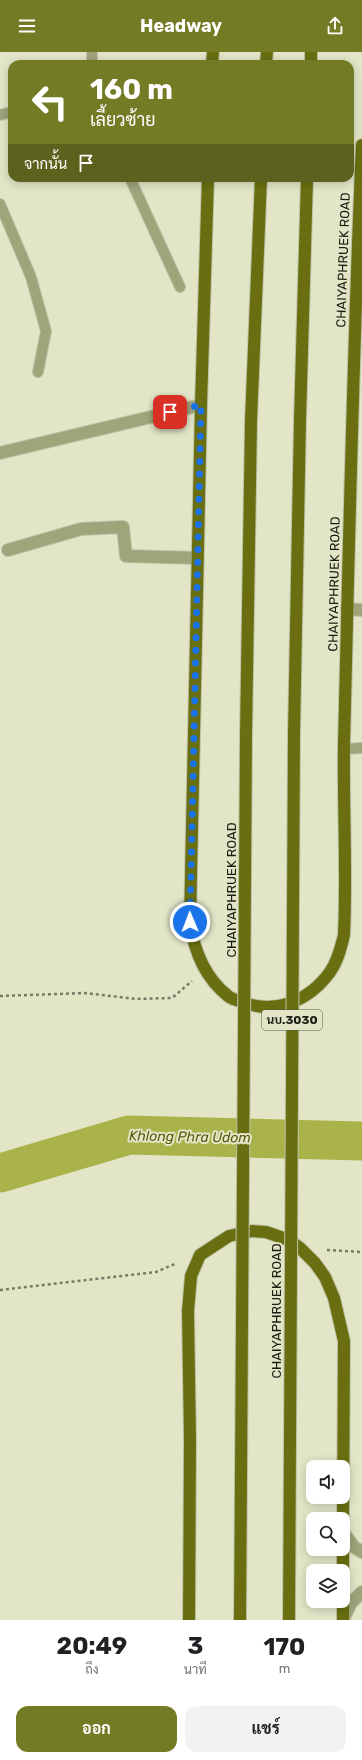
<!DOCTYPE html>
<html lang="th">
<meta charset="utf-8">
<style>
:root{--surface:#fff;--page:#f2f2f2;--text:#202124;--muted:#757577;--accent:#747b25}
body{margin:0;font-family:Rubik,Sarabun,sans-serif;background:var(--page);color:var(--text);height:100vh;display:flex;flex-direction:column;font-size:15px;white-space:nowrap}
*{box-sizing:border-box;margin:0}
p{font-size:13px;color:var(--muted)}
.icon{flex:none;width:22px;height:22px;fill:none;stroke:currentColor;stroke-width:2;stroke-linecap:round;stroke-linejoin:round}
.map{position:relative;height:1568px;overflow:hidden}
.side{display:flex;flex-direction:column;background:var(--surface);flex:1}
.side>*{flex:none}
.top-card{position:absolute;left:8px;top:8px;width:346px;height:122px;border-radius:12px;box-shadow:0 2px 10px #0003;background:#747b25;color:#fff;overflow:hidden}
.fabs{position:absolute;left:306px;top:1408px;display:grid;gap:8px}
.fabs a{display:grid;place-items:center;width:44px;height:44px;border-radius:8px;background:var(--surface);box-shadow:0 2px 10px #0003;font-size:20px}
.pin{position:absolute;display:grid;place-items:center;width:34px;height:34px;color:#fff;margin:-17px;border-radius:8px;box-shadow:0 2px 6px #0006}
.me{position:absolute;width:44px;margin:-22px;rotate:359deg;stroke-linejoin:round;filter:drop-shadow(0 0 3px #0008)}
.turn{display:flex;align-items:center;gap:14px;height:84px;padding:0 16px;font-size:18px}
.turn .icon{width:52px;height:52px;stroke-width:2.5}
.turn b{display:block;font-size:28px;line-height:34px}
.then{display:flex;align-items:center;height:38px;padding:0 16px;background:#0003;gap:8px;font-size:15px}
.eta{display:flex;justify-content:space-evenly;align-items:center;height:68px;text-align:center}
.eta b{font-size:24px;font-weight:700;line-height:28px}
.cta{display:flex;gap:8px;margin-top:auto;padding:8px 16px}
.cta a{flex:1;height:46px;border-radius:12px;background:var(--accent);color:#fff;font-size:16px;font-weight:700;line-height:46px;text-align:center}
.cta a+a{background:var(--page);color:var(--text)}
header{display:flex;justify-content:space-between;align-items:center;height:52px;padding:0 16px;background:var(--accent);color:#fff;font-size:18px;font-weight:700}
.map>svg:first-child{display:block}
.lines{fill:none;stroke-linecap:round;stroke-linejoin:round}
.river{stroke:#aab34a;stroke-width:39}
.lane-casing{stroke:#bec2a6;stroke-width:12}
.street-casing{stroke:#bec2a6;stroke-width:14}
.primary-casing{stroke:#bec2a6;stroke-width:14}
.path{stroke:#787b67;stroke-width:2.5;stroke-dasharray:3 3;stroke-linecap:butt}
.lane{stroke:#9fa47b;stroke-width:10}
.street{stroke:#9fa47b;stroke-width:12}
.primary{stroke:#696f11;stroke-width:12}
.primary-bridge-casing{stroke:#bec2a6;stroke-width:14;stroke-linecap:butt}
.primary-bridge{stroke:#696f11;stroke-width:12}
.route{stroke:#1a73e8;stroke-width:7;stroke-dasharray:0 12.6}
.labels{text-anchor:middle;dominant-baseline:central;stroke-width:4;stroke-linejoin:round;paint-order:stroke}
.shield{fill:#e2e6c7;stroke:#575948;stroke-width:1}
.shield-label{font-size:12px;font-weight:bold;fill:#1b1d12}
.street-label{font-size:13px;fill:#1b1d12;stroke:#e2e6c7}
.water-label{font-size:14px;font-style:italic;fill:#575c0e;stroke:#e2e6c7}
</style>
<header><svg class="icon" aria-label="menu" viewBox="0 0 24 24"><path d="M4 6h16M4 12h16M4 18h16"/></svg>Headway<svg class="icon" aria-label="share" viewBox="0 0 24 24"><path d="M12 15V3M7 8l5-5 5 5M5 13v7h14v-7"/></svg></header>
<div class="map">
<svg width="362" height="1568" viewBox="0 0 362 1568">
<rect width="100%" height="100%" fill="#e2e6c7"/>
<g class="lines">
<path class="river" d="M 0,1121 L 129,1083 L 362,1089"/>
<g class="lane-casing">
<path id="lane" d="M 92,12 L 92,0
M 0,63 L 12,60
M 130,126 L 180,235
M 0,152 L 31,225 L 46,279 L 38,320
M 344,697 L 362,696"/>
</g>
<g class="street-casing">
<path id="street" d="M 0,401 L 201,353
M 8,498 L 81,477 L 123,475 L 126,504 L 197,506
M 347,557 L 362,558
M 343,1480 L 354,1495 L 362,1500
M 343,1568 L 351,1551 L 362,1540"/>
</g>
<g class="primary-casing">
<path id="primary" d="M 212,12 L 213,0
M 266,12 L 267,0
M 311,12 L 311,0
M 208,126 L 201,353 L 190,870 C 194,899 204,925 228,944 C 231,947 237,948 242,950 C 275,963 309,949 330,920 C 338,909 341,895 344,883 C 347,819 343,756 344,692 C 349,493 353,293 362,93
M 300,368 L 307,126
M 251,369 L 261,126
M 343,1519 L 343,1497
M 189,1568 L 190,1388 L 188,1259 L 191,1224 L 200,1203 L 229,1184 L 252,1179 L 266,1180 L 289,1188 L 300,1196 L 315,1211 L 325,1225 L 334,1246 L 344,1289 L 343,1476
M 343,1568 L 343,1549"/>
</g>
<path class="path" d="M 0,944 L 85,941 L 136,947 L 172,946 L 192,929
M 327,1198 L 362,1200
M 0,1238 L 156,1220 L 177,1211"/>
<use href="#lane" class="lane"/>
<use href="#street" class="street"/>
<use href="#primary" class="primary"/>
<g class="primary-bridge-casing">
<path id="primary-bridge" d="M 240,1568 L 246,683 L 251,369
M 289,1568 L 294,681 L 300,368"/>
</g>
<use href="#primary-bridge" class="primary-bridge"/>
</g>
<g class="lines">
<path class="route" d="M 170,360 L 201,353 L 190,870"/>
</g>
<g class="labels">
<rect class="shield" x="262" y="958" width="60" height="20" rx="3"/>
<g class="shield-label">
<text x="292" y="968">นบ.3030</text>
</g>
<g class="street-label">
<text transform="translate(343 208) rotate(-88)">CHAIYAPHRUEK ROAD</text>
<text transform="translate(334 532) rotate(-89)">CHAIYAPHRUEK ROAD</text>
<text transform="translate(231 838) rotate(-90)">CHAIYAPHRUEK ROAD</text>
<text transform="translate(276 1259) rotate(-90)">CHAIYAPHRUEK ROAD</text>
</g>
<g class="water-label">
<text transform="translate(190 1085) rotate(1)">Khlong Phra Udom</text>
</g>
</g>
</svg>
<div class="fabs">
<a><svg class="icon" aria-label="sound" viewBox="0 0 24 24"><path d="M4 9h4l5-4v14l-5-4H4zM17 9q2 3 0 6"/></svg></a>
<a><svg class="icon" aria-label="search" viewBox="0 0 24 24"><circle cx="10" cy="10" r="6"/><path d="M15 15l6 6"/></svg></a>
<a><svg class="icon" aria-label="layers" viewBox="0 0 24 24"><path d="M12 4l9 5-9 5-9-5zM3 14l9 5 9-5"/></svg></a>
</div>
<div class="pin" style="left:170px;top:360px;background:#d93025"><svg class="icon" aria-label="arrive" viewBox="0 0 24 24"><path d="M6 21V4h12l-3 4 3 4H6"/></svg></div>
<svg class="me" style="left:190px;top:870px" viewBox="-20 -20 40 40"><circle r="17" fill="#1a73e8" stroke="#fff" stroke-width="3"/><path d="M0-11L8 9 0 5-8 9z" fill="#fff"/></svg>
<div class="top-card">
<div class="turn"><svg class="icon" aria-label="left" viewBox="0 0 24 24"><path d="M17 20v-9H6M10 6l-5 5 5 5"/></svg><div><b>160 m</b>เลี้ยวซ้าย</div></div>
<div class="then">จากนั้น<svg class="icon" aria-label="arrive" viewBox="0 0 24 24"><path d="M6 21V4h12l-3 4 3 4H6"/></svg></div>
</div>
</div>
<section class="side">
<div class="eta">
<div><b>20:49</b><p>ถึง</p></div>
<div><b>3</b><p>นาที</p></div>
<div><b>170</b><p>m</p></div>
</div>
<div class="cta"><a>ออก</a><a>แชร์</a></div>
</section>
